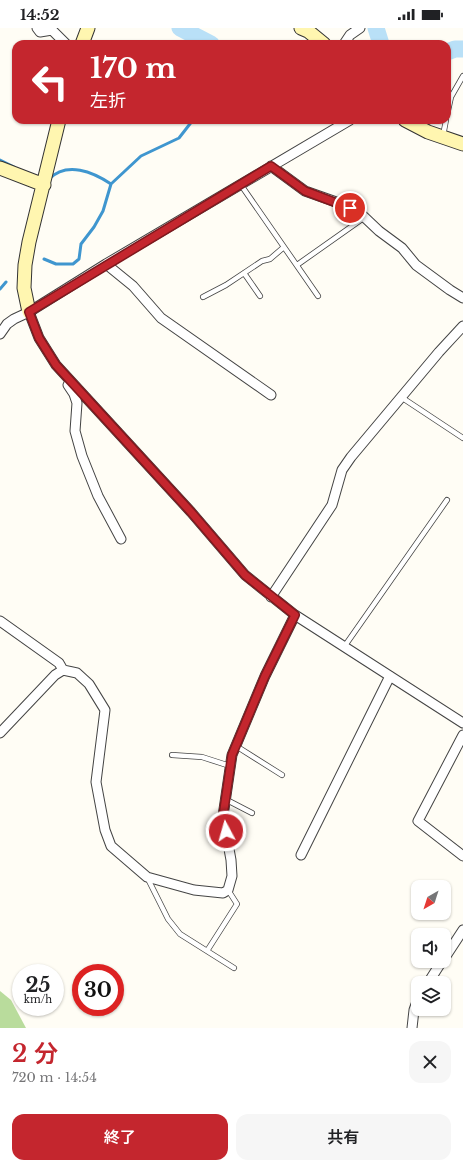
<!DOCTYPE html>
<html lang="ja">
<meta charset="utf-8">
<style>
:root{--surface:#fff;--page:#f6f6f6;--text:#202124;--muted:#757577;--accent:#c4262e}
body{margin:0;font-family:"Libre Baskerville","Noto Sans JP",serif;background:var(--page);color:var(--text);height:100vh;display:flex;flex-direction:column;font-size:15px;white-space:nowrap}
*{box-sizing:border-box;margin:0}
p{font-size:13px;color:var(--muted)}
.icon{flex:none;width:22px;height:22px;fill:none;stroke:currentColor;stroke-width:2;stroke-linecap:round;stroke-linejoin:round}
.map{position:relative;height:1000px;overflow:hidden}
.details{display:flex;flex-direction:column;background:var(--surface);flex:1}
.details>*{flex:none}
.guide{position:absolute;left:12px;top:12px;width:439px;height:84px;border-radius:12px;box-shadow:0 1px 3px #0004;background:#c4262e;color:#fff;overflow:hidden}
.needle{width:26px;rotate:219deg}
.fabs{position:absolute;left:411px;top:852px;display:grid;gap:8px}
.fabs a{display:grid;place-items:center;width:40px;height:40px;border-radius:8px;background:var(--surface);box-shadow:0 1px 3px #0004;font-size:20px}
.speed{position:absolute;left:12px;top:936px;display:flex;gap:8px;font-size:20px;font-weight:700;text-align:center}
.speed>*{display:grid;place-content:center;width:52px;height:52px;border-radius:50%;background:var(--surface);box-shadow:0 1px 3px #0004;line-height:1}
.speed small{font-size:10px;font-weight:400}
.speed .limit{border:6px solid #d22;background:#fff;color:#111}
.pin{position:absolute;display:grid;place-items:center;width:34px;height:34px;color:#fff;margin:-17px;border:2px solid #fff;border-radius:50%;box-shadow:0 1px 4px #0007}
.me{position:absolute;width:44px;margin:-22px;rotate:354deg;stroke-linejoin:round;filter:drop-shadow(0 0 3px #0008)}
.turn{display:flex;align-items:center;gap:14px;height:84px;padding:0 12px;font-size:18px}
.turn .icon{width:52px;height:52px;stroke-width:2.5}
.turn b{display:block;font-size:28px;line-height:34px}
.round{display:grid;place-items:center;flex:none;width:42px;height:42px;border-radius:12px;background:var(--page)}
.headline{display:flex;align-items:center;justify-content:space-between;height:68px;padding:0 12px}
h1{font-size:24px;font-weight:600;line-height:30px;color:var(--accent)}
.action{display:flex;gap:8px;margin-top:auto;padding:8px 12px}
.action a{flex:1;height:46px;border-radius:12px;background:var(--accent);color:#fff;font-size:16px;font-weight:600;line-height:46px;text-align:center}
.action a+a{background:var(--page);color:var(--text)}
.status{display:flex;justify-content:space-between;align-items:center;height:28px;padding:0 20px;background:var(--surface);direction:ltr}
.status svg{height:11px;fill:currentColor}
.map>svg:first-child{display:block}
.forest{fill:#b9dc9c}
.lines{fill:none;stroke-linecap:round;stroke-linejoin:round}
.stream{stroke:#3f96cf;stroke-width:3}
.river{stroke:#b9e0f7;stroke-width:17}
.lane-casing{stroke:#444;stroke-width:6}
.street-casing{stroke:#444;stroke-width:11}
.secondary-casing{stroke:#333;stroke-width:15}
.lane{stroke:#fff;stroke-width:4.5}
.street{stroke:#fff;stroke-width:9}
.secondary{stroke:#fff6b0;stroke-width:13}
.route-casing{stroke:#7f191e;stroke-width:10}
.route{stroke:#c4262e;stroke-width:7}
</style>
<div class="status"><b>14:52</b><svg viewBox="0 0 49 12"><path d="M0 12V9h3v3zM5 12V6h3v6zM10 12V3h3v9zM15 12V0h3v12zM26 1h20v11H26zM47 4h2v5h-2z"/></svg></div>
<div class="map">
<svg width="463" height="1000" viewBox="0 0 463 1000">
<rect width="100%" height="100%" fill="#fffdf5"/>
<path class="forest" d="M 0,963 L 11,972 L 26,1000 L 0,1000 Z"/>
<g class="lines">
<path class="stream" d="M 0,132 L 14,139
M 49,151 C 67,133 93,144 111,156
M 44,231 L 56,236 L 73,236 L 79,231 L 81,216 L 94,199 L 103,183 L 111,156 L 141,128 L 179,110 L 193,92
M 0,261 L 6,254"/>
<path class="river" d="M 180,0 L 211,16
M 376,0 L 381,16
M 447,24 L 455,21 L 463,21"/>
<g class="lane-casing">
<path id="lane" d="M 447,87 L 451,69 L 463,48
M 443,108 L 446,92
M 241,157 L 318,268
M 297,237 L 365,189
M 244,245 L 260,268
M 203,269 L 226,257 L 262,233 L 270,231 L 284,219
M 401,369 L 463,410
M 344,619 L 447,472
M 236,718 L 282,747
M 172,727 L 202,729 L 230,738
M 225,771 L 252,785
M 147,849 L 168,891 L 180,906 L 234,940
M 207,923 L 237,876 L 228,862"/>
</g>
<g class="street-casing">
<path id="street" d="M 37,0 L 40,4 L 52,2 L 66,16
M 344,16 L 350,7 L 360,0
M 271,138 L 305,163 L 339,175 L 360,185 L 379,203 L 402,220 L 416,237 L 450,262 L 463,270
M 106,236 L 133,258 L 161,290 L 271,367
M 29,284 L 39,310 L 56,337 L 191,484 L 245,547 L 295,587 L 463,695
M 0,306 L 7,296 L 14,291 L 29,284 L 106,236 L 350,92
M 68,357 L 74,366 L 77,375 L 75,403 L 82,428 L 98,468 L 121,511
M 271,569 L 332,477 L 342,442 L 351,429 L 439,324 L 463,298
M 0,593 L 59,635 L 63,642
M 0,705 L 55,647 L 63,642 L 77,645 L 89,656 L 105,682 L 96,754 L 105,802 L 111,818 L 147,849 L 194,862 L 223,865 L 228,862 L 232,848 L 231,832 L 223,788 L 232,727 L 265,648 L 295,587
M 463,707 L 418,793 L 463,828
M 301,827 L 390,648
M 444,931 L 463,902
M 428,955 L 442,933
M 412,1000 L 414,982 L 418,971"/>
</g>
<g class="secondary-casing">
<path id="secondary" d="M 301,0 L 308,3 L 324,16
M 82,16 L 88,0
M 405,92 L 428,104 L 463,116
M 0,140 L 44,157
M 29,284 L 24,260 L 25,237 L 29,214 L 59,92"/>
</g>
<use href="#lane" class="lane"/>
<use href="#street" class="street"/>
<use href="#secondary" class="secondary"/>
</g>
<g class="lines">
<g class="route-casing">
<path id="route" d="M 226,803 L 223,788 L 232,727 L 265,648 L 295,587 L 245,547 L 191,484 L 56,337 L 39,310 L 29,284 L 271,138 L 305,163 L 350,180"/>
</g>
<use href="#route" class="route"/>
</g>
</svg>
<div class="fabs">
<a><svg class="needle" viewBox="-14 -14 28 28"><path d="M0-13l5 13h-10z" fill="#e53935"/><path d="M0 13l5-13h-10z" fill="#757577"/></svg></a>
<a><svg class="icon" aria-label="sound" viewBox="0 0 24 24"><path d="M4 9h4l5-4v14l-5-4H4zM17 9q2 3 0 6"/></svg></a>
<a><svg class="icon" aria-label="layers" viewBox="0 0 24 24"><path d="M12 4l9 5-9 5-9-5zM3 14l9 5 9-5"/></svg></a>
</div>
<div class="speed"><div>25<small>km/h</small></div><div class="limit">30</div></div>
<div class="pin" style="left:350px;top:180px;background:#d93025"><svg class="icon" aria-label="arrive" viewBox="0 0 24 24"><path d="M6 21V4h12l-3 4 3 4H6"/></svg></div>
<svg class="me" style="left:226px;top:803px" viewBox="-20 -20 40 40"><circle r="17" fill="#c4262e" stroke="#fff" stroke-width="3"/><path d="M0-11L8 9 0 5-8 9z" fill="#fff"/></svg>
<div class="guide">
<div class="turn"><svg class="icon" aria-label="left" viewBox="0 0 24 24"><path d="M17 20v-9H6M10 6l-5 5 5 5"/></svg><div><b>170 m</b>左折</div></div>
</div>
</div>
<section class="details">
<div class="headline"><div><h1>2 分</h1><p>720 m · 14:54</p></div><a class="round"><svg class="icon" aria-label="close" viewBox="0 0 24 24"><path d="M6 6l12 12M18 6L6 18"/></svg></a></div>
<div class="action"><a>終了</a><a>共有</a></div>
</section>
